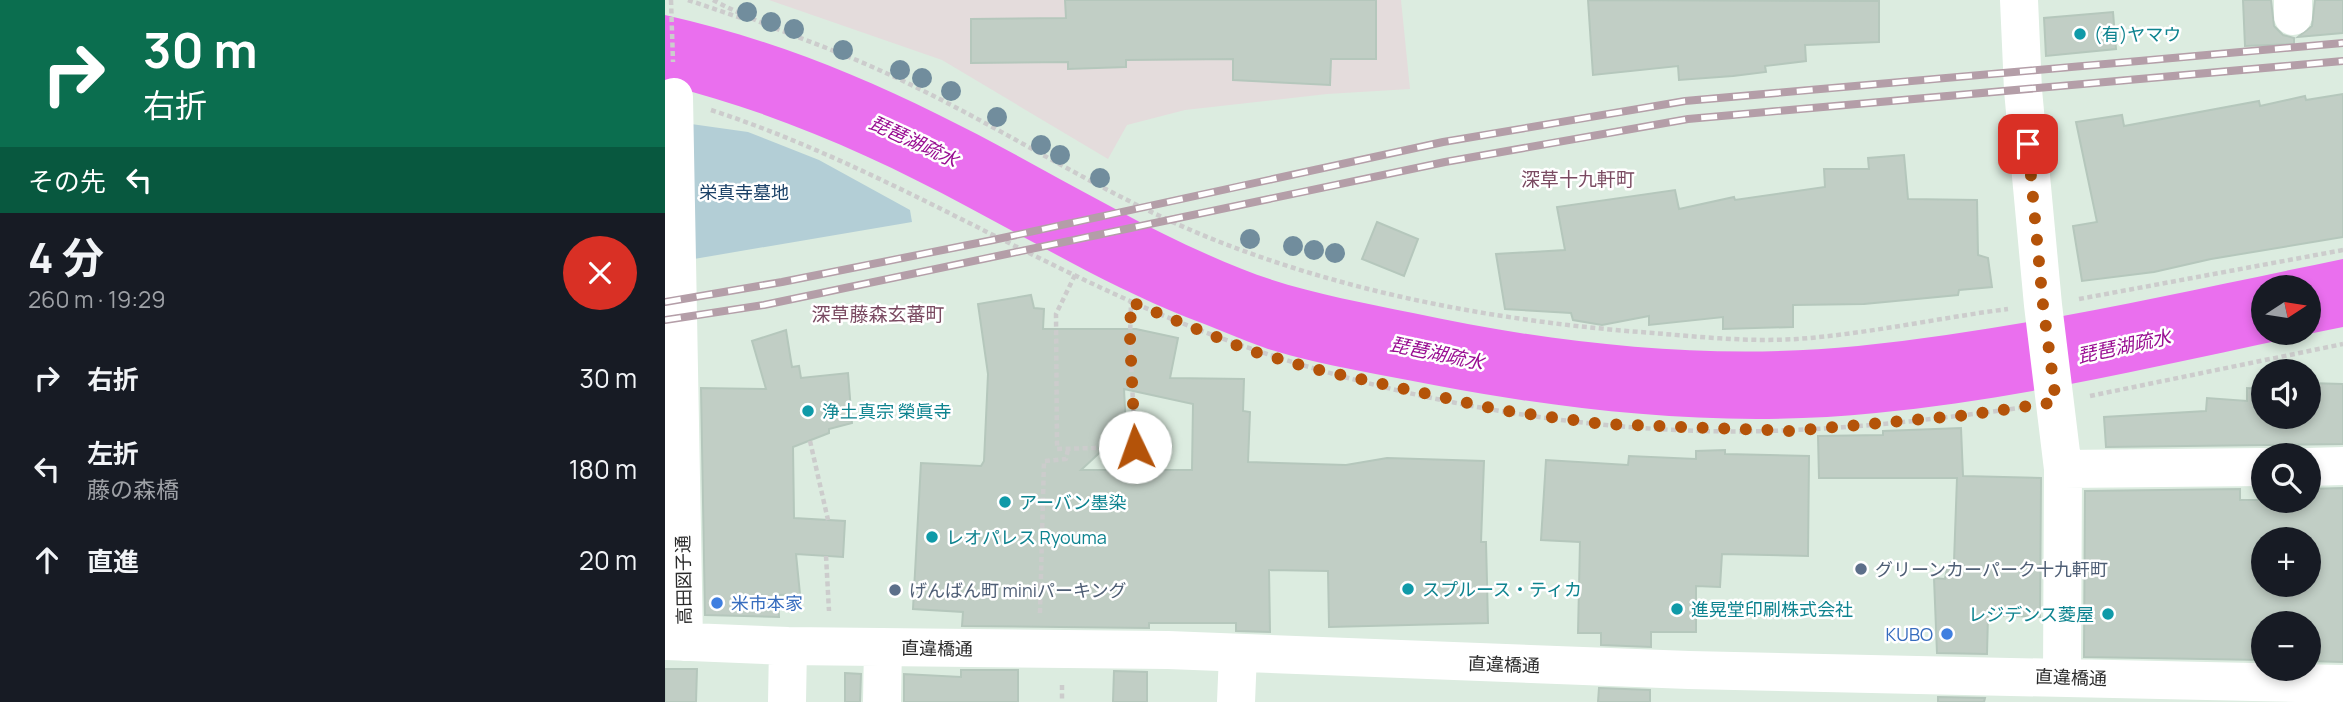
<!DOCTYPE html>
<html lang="ja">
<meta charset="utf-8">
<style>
:root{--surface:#171b24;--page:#20242c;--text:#f1f3f6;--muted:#9ea1a6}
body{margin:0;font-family:Manrope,"Noto Sans JP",sans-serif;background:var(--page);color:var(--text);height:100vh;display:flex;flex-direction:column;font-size:26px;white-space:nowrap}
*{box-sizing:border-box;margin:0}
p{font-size:23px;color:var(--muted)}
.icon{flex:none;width:38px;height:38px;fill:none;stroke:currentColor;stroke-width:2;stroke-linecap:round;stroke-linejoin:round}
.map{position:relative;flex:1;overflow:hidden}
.details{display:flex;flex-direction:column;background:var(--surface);width:665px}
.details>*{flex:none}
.guide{background:#0b6e4f;color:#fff;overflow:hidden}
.needle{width:46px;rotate:78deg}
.buttons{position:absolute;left:1586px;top:275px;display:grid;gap:14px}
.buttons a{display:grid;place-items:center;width:70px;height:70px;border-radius:50%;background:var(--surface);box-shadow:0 4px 10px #0003;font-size:35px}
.pin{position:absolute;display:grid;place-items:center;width:60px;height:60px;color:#fff;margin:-30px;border-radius:14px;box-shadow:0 4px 10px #0006}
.me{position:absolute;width:77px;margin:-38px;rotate:357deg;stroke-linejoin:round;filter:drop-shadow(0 0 5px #0008)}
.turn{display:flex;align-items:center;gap:24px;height:147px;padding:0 28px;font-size:32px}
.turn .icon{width:91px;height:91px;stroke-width:2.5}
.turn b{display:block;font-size:49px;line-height:60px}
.then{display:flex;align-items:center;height:66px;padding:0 28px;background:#0003;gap:14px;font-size:26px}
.round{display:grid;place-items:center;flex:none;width:74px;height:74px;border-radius:37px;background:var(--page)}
.summary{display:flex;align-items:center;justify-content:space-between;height:119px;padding:0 28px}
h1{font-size:42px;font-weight:700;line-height:52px}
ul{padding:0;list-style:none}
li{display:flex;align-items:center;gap:21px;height:91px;padding:0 28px}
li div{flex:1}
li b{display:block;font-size:26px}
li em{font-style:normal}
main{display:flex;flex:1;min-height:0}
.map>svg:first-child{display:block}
.industrial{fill:#e4dcdc}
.cemetery{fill:#b3ced6}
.water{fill:#ea6fee;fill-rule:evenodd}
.building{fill:#c1cec5;stroke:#b5c7bc;stroke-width:2;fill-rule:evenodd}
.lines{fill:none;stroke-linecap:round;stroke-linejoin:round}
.path{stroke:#ccc;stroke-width:4.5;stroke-dasharray:5 3.5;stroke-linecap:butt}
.minor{stroke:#fff;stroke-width:38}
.rail-casing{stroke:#b49ea8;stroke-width:8}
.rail{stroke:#fff;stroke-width:5;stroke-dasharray:16;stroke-linecap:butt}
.tree{fill:#718d9d}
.route{stroke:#b45309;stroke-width:12;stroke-dasharray:0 21.6}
.culture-dot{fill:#0f9aa8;stroke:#fff;stroke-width:2.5}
.service-dot{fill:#5c6f8a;stroke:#fff;stroke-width:2.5}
.shop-dot{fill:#3f7fe0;stroke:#fff;stroke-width:2.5}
.labels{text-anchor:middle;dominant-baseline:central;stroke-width:5;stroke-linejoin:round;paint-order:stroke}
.culture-label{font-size:18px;fill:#0d838f;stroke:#fff;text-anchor:start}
.park-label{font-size:18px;fill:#1a4066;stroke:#fff}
.service-label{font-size:18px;fill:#4e5e75;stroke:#fff;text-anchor:start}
.street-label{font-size:18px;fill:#2a2a2a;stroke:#fff}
.shop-label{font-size:18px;fill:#366cbe;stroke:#fff;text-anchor:start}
.water-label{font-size:19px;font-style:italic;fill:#990e92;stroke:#fff}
.neighbourhood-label{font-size:19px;fill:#7a4a61;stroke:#fff}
</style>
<main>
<section class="details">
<div class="guide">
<div class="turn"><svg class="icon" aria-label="right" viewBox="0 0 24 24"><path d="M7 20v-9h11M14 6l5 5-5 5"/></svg><div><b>30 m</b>右折</div></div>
<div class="then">その先<svg class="icon" aria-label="left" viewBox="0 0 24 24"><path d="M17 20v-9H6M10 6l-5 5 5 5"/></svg></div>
</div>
<div class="summary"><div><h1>4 分</h1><p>260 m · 19:29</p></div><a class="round" style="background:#d93025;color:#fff"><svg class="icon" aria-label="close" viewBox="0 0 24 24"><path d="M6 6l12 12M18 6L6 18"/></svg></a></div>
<ul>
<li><svg class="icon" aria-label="right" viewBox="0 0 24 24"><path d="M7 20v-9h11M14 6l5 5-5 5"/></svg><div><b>右折</b></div><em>30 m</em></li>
<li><svg class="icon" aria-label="left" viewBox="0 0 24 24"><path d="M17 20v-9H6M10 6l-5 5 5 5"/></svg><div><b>左折</b><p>藤の森橋</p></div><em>180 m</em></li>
<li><svg class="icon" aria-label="ahead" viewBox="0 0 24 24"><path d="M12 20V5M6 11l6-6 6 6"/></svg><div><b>直進</b></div><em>20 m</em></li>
</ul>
</section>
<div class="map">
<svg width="1678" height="702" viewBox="0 0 1678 702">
<rect width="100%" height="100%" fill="#dcece0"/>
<path class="industrial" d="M 104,0 L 736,0 L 745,89 L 662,94 L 520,110 L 462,125 L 443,159 L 277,60 Z"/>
<path class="cemetery" d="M 19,123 L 83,132 L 154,160 L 245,210 L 247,222 L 23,260 Z"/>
<path class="water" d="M 0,15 C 95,36 185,71 272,114 C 375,164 471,227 577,269 C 632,291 691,301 748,313 C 892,344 1045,361 1193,346 C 1357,329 1517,292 1678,259 L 1678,327 C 1524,358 1368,398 1211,413 C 1065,428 918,413 774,386 C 718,375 658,366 603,349 C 575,339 548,327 521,317 C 444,286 373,244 301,206 C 207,155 104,110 0,85 ZM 1598,287 L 1643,287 L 1643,332 L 1598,332 Z"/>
<path class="building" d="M 400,0 L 711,0 L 711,59 L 666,59 L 665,85 L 568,80 L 568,59 L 461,60 L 461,67 L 403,69 L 403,62 L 306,63 L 306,19 L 401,18 Z
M 923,0 L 1214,1 L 1214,42 L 1140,45 L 1141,61 L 1100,66 L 1101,72 L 1068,76 L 1014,80 L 1013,66 L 928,75 Z
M 1578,0 L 1606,0 L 1609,26 L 1618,35 L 1629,38 L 1629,44 L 1580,46 Z
M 1650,0 L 1678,0 L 1678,33 L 1633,37 L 1647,26 Z
M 1448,12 L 1451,49 L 1381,56 L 1379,18 Z
M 1678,94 L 1678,237 L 1546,259 L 1489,272 L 1417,281 L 1408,226 L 1432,222 L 1411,122 L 1457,115 L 1459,126 L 1594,101 L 1595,106 L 1640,96 L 1641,100 Z
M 1239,155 L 1243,199 L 1312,200 L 1313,255 L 1323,258 L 1327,287 L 1294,290 L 1293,295 L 1199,304 L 1128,305 L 1128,327 L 1058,329 L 1058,317 L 984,325 L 984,316 L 937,325 L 908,320 L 906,313 L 840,309 L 831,254 L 900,250 L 892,207 L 1010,190 L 1014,209 L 1069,197 L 1070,200 L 1160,187 L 1159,169 L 1204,169 L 1203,158 Z
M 712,222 L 753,239 L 739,276 L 697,259 Z
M 366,295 L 369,308 L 379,309 L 378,329 L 471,329 L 513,338 L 505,378 L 579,379 L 578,411 L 585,412 L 583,462 L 681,465 L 722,458 L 819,461 L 816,542 L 821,542 L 823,623 L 664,627 L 663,571 L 604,570 L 605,632 L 571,631 L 571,623 L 484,623 L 484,628 L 297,626 L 298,612 L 248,609 L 256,463 L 316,466 L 319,461 L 323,374 L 313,304 ZM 459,389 L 528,404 L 527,470 L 416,470 L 461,428 Z
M 121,330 L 127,367 L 134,366 L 136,378 L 183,373 L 187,423 L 164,429 L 164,433 L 128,447 L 129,518 L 180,521 L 178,557 L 131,554 L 135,594 L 113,595 L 114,617 L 40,615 L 36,388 L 101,389 L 87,341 Z
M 1643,383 L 1678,384 L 1678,444 L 1441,447 L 1439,417 L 1541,411 L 1542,398 L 1582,401 L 1582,388 L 1598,389 L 1598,416 L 1643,416 Z
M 1296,428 L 1298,476 L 1376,478 L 1375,617 L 1323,615 L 1322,654 L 1272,653 L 1269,578 L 1280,579 L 1283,563 L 1289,562 L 1292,478 L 1154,478 L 1153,436 L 1218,435 L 1218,431 Z
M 1060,450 L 1060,454 L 1144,456 L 1143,556 L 1057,554 L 1055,587 L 1031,586 L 1031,632 L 986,632 L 986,647 L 936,645 L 936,633 L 913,633 L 915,542 L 876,540 L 881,460 L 963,465 L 964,456 L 1031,459 L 1031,451 Z
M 1678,488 L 1678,662 L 1643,661 L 1643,623 L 1598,623 L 1598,660 L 1419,657 L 1420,491 L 1575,489 L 1575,500 L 1643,500 L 1643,489 ZM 1598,539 L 1643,539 L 1643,584 L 1598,584 Z
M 0,669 L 32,669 L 31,702 L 0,702 Z
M 296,670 L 353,670 L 353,702 L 239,702 L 239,674 L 296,677 Z
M 449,671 L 482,672 L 482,702 L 448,702 Z
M 180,673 L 196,674 L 195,702 L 180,702 Z
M 934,688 L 985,690 L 985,702 L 933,702 Z
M 1273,697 L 1320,698 L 1319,702 L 1273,702 Z"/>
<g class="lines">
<path class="path" d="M 6,0 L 8,62
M 23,0 L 79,19
M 48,0 C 101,28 157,44 212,69 C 323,118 423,187 535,234 C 678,293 835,322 988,333 C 1035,337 1085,342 1132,339 C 1202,334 1273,318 1343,309
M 46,110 C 193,158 324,238 465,301 C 659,389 915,441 1128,430 C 1204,427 1280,418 1354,408
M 410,275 L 391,314 L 392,449 L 470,447 L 465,337 L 466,303
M 1414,299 L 1678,250
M 1425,396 L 1678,344
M 145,441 L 163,520
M 161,556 L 164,611
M 375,613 L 379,461 L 401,459 L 403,449
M 397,685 L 397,702"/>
<path class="minor" d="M 1354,0 L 1358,90 L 1378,305 L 1398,469 L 1397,677
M 1628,16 L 1628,0
M 9,97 L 19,642
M 1643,467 L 1678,466
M 1398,469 L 1598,467
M 0,641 L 123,646 L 503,650 L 1024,670 L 1678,684
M 122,702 L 123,646
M 217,702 L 218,647
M 571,702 L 573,654"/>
<g class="rail-casing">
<path id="rail" d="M 0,302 L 117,282 L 328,240 L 778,142 L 1020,101 L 1678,43
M 0,320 L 99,305 L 780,162 L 1023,119 L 1678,61"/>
</g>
<use href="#rail" class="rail"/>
</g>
<g class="tree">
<circle cx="82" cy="12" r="10"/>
<circle cx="106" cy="22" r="10"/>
<circle cx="129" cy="29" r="10"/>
<circle cx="178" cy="50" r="10"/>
<circle cx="235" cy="70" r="10"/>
<circle cx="257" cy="78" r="10"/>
<circle cx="286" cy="91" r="10"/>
<circle cx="332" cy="117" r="10"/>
<circle cx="376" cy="145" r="10"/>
<circle cx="395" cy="155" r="10"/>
<circle cx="435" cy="178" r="10"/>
<circle cx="585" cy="239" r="10"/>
<circle cx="628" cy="246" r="10"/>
<circle cx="649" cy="250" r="10"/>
<circle cx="670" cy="253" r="10"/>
</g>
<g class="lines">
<path class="route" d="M 470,447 L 465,337 L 466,302 L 583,350 L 645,368 L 835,410 L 937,424 L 1127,431 L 1303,415 L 1391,402 L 1378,305 L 1363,144"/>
</g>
<g class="culture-dot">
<circle cx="1415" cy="34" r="7"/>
<circle cx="143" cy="411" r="7"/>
<circle cx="340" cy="502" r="7"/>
<circle cx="267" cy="537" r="7"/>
<circle cx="743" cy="589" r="7"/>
<circle cx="1012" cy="609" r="7"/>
<circle cx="1443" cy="614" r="7"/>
</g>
<g class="service-dot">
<circle cx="1196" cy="569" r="7"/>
<circle cx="230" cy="590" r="7"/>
</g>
<g class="shop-dot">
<circle cx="52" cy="603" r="7"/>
<circle cx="1282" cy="634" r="7"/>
</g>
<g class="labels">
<g class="culture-label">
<text x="1429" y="34">(有)ヤマウ</text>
<text x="157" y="411">浄土真宗 榮眞寺</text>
<text x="354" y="502">アーバン墨染</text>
<text x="281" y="537">レオパレス Ryouma</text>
<text x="757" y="589">スプルース・ティカ</text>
<text x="1026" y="609">進晃堂印刷株式会社</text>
<text x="1429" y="614" text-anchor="end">レジデンス菱屋</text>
</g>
<g class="park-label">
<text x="79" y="192">栄真寺墓地</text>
</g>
<g class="service-label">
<text x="1210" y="569">グリーンカーパーク十九軒町</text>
<text x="244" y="590">げんばん町 miniパーキング</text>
</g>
<g class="street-label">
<text transform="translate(18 580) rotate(-91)">高田図子通</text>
<text transform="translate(272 648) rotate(1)">直違橋通</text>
<text transform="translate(839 664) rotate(2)">直違橋通</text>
<text transform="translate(1406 677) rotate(2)">直違橋通</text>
</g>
<g class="shop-label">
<text x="66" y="603">米市本家</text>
<text x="1268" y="634" text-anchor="end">KUBO</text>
</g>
<g class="water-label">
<text transform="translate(249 141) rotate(25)">琵琶湖疏水</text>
<text transform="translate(1459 346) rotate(-12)">琵琶湖疏水</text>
<text transform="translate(772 353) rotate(12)">琵琶湖疏水</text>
</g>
<g class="neighbourhood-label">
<text x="913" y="179">深草十九軒町</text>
<text x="213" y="314">深草藤森玄蕃町</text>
</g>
</g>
</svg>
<div class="buttons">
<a><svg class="needle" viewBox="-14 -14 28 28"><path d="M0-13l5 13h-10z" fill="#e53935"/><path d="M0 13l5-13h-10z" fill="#9ea1a6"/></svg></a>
<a><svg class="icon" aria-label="sound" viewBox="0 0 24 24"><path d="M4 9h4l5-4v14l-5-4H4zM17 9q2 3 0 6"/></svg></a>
<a><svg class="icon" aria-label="search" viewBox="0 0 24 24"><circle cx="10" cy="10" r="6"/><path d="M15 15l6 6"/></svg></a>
<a>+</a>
<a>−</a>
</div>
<div class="pin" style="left:1363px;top:144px;background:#d93025"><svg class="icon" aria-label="arrive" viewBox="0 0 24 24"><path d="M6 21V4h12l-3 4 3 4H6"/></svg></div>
<svg class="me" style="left:470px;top:447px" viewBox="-20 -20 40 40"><circle r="19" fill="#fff"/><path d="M0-13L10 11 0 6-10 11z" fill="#b45309"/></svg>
</div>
</main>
